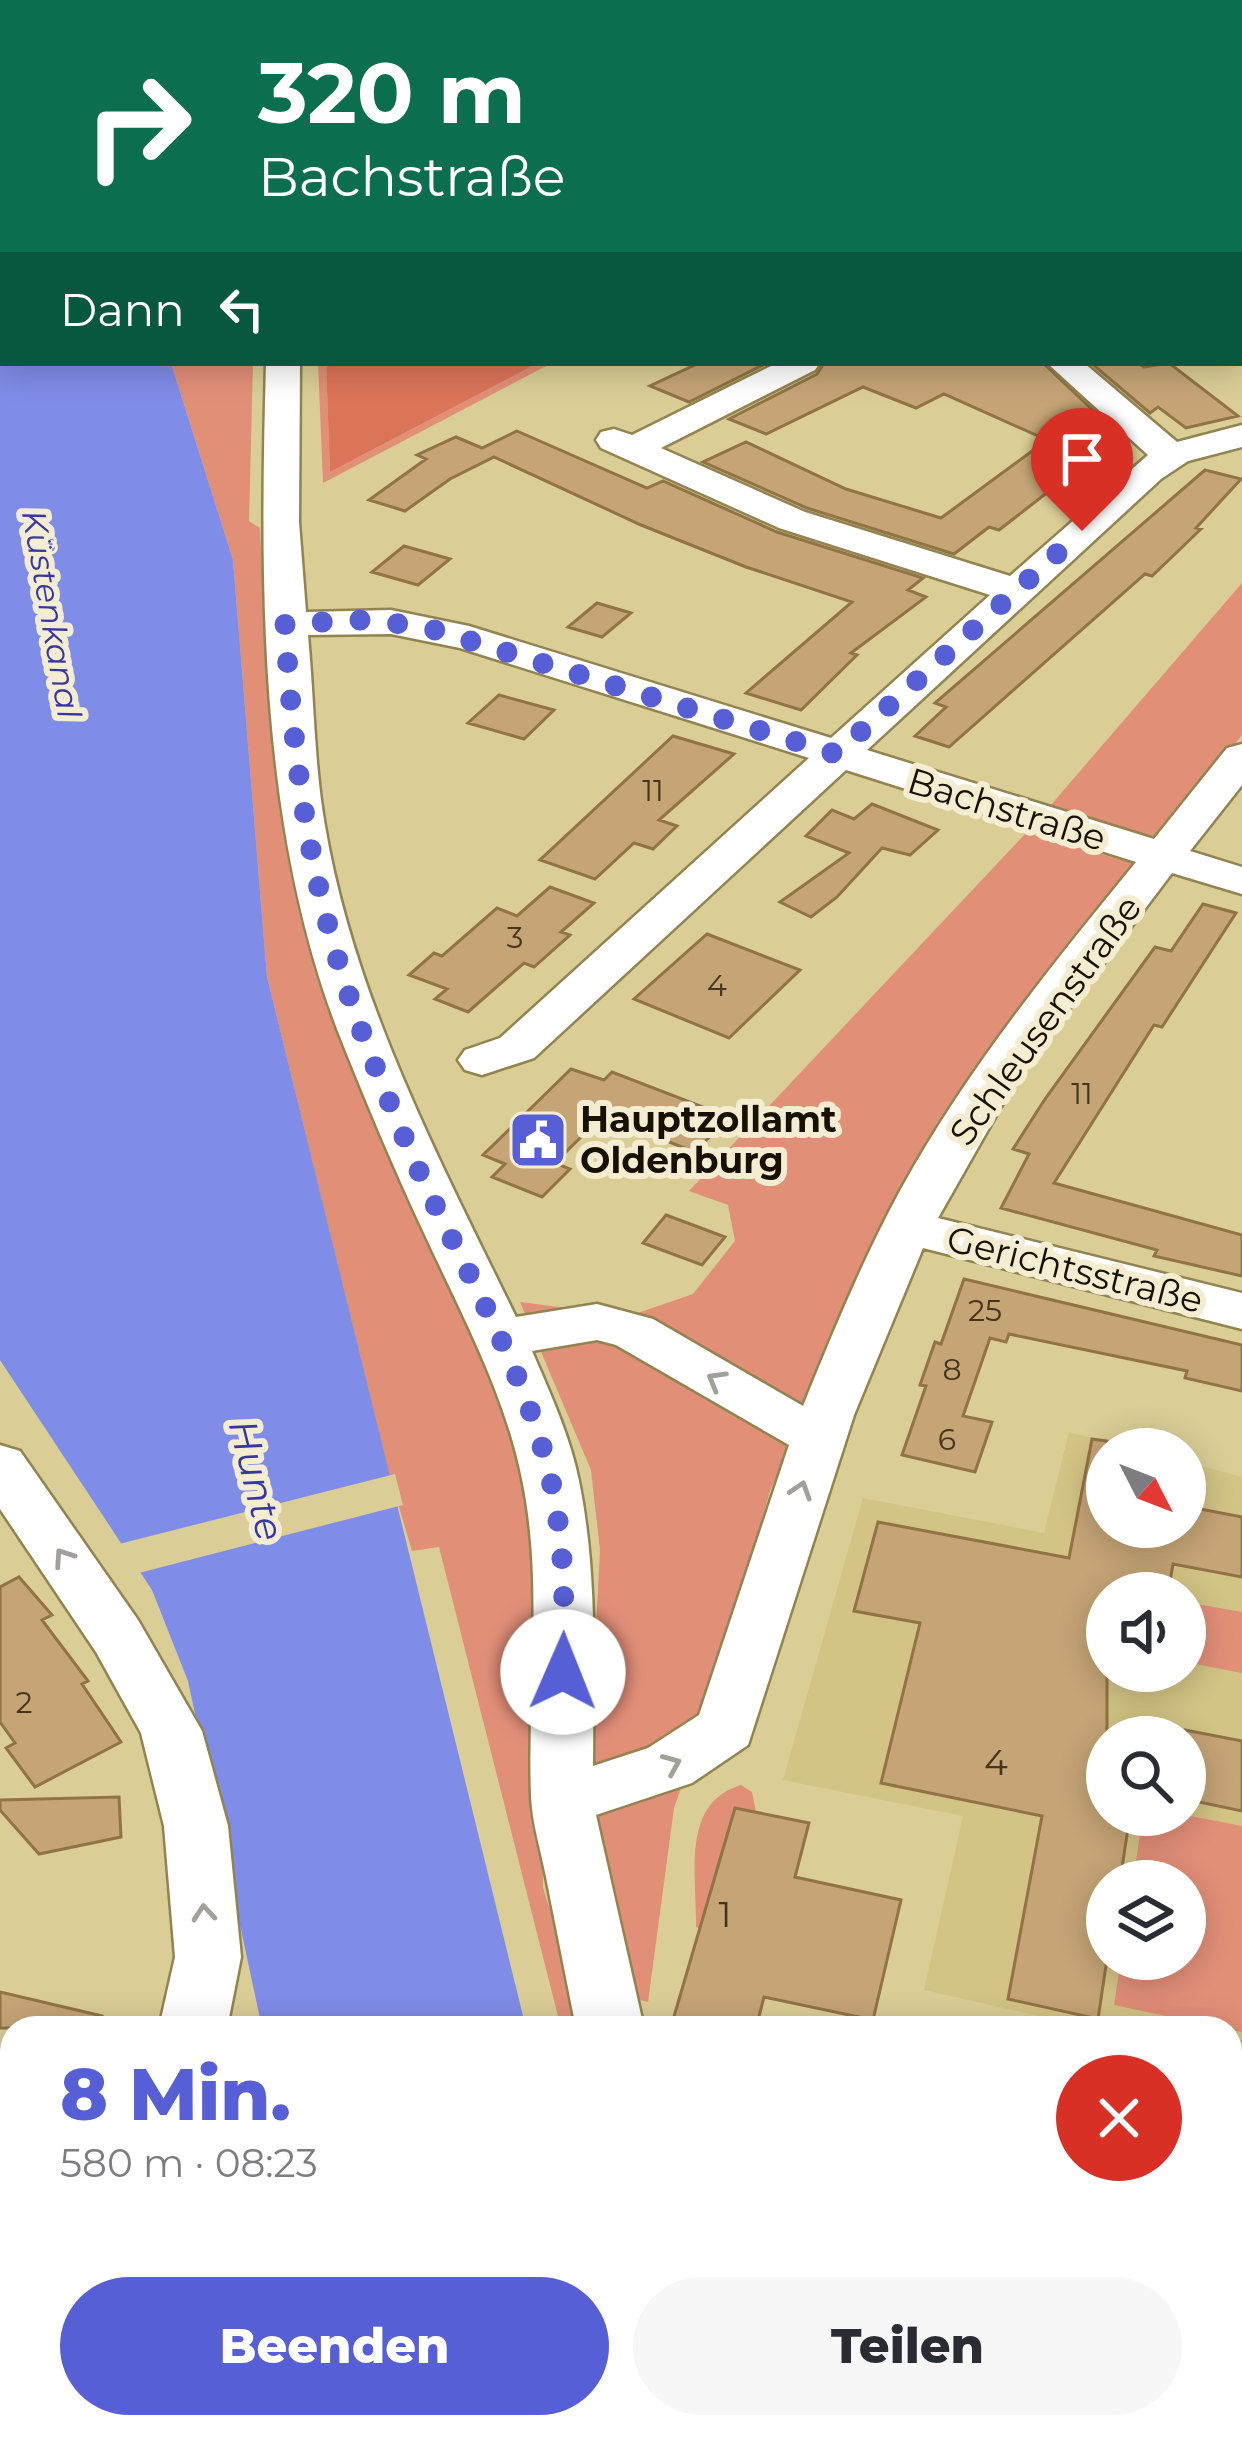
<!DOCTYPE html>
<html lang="de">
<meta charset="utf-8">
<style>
:root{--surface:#fff;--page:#f7f7f7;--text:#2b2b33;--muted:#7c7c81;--accent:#575fd6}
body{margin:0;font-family:Montserrat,sans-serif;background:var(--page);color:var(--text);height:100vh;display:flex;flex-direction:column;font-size:45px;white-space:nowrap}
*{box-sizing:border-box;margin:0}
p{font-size:39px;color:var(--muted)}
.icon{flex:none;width:66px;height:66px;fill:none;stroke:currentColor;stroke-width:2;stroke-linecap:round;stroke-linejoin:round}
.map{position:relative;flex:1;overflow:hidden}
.details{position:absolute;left:0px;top:2016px;width:1242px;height:423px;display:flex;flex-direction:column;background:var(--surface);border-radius:36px 36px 0 0;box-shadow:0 6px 30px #0003}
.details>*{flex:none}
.banner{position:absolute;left:0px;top:0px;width:1242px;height:366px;box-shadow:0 6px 30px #0003;background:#0b6e4f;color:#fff;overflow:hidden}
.needle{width:78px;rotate:132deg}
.buttons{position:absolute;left:1086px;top:1428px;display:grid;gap:24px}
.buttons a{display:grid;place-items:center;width:120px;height:120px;border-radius:50%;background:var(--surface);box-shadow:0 6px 30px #0003;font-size:60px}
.pin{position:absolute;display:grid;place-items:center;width:102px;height:102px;color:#fff;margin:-123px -51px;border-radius:50% 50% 50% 0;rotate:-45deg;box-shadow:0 0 12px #0007}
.pin .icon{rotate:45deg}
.me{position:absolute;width:132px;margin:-66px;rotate:1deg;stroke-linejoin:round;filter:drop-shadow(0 0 9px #0008)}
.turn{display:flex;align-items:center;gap:42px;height:252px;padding:0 60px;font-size:54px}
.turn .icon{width:156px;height:156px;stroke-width:2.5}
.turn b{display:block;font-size:84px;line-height:102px}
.then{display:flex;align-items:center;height:114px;padding:0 60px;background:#0003;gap:24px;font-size:45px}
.round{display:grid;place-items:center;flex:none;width:126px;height:126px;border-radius:63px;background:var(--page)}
.summary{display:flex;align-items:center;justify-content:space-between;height:204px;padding:0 60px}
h1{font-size:72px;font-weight:800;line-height:90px;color:var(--accent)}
.action{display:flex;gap:24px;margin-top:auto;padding:24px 60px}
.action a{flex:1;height:138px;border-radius:72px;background:var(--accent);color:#fff;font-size:48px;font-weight:800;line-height:138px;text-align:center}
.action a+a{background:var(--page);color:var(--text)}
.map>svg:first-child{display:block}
.built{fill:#d3c385;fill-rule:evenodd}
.green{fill:#e28f78}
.forest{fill:#dc7458}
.water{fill:#7f8ce8}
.pier{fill:#dacd96}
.building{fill:#c5a476;stroke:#927346;stroke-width:3}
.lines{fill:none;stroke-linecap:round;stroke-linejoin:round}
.minor-casing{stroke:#918450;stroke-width:5}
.highway-casing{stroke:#fff;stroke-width:4}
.minor{fill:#fff;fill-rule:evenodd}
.highway{fill:#b076a2;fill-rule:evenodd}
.oneway{stroke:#a2a099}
.route{stroke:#575fd6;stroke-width:21;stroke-dasharray:0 37.8}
.labels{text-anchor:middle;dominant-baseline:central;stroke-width:12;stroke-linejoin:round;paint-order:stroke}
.number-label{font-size:30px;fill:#42361e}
.far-water-label{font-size:33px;font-style:italic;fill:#3637a1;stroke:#f4edd2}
.street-label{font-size:36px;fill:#161100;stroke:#f4edd2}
.poi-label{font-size:36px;font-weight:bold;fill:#161100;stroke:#f4edd2;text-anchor:start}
.near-number-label{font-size:36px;fill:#42361e}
.water-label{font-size:39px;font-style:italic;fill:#3637a1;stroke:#f4edd2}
</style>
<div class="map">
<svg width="1242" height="2437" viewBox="0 0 1242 2437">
<rect width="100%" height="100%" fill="#dacd96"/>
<path class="built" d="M 1069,1432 L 1135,1449 L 1107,1449 L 1107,1527 L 1185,1527 L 1185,1462 L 1242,1477 L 1242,2048 L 1230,2046 L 1230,2028 L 1092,2028 L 924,1990 L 963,1816 L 783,1780 L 863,1498 L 1044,1533 ZM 1107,1593 L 1185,1593 L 1185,1671 L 1107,1671 ZM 1107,1737 L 1185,1737 L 1185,1815 L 1107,1815 ZM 1107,1881 L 1185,1881 L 1185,1959 L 1107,1959 Z"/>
<path class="green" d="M 171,363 L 253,363 L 249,521 L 260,528 L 267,670 L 312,943 L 526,1471 L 543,1544 L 543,1888 L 588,2028 L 561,2028 L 439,1547 L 412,1551 L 388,1470 L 267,977 L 233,560 Z
M 318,363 L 326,363 L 330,472 L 538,363 L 552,363 L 323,483 Z
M 1242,583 L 1242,735 L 1160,839 L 1050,806 Z
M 1026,833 L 1140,865 L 879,1247 L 770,1491 L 700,1734 L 674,1808 L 648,2002 L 628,1997 L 598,1854 L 590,1742 L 600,1550 L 591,1470 L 520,1302 L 629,1316 L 693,1294 L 735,1241 L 728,1205 L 689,1191 Z
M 1185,1602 L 1242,1612 L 1242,1673 L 1185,1662 Z
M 741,1785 L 752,1792 L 756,1812 L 736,1808 L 701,1929 L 696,1927 C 697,1876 680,1803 741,1785 Z
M 1143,1815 L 1185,1815 L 1242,1826 L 1242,2032 L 1114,2005 L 1121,1959 L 1185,1959 L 1185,1881 L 1133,1881 Z"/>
<path class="forest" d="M 326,363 L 538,363 L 330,472 Z"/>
<path class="water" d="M 0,25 L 3,363 L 171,363 L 233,560 L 267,977 L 526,2028 L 262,2028 L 188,1681 L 152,1590 L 0,1360 Z
M 262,2427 L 559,2427 L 561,2437 L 264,2437 Z"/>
<path class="pier" d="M 395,1474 L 403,1505 L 135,1574 L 115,1545 Z"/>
<path class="building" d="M 699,363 L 767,363 L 689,402 L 650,386 Z
M 824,363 L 1043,363 L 1120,436 L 999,530 L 989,527 L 954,554 L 807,508 L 703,462 L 746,442 L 846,489 L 941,518 L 1047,440 L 944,394 L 916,408 L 863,387 L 766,434 L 729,419 L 817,374 Z
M 1091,363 L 1138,363 L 1144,367 L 1169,363 L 1238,416 L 1186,428 L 1158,407 L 1150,413 Z
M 517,431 L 647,488 L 663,481 L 777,532 L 923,578 L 908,590 L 926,597 L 851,653 L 857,655 L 801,710 L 746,693 L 852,602 L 746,567 L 641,525 L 494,457 L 450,479 L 405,511 L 369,500 L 426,459 L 417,455 L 456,437 L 482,448 Z
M 1205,470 L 1241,479 L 1196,528 L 1201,529 L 1152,576 L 1145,574 L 949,747 L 915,736 L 946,707 L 935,703 Z
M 404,546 L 450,559 L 418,585 L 372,572 Z
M 597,603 L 631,613 L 602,637 L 568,627 Z
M 499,695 L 554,710 L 524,739 L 468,723 Z
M 673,736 L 734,754 L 659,820 L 677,826 L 653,849 L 634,843 L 595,879 L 540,860 Z
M 872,804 L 938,830 L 910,855 L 882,848 L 837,897 L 811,917 L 780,902 L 849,853 L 806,836 L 832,810 L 854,819 Z
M 550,887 L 594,903 L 561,932 L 570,935 L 534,967 L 524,963 L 468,1012 L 435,999 L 447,989 L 409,975 L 434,953 L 442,956 L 497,908 L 517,916 Z
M 1203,904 L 1236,913 L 1162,1027 L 1154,1025 L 1054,1183 L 1242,1235 L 1242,1276 L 1154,1256 L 1157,1250 L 1001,1208 L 1029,1154 L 1013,1149 L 1045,1099 L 1155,947 L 1171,951 Z
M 707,934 L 800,970 L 729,1038 L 634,999 Z
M 571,1069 L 604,1080 L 612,1072 L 729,1117 L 695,1152 L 602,1116 L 555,1163 L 570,1169 L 542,1197 L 492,1177 L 505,1164 L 483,1155 Z
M 666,1215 L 725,1237 L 702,1265 L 643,1243 Z
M 964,1279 L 1242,1345 L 1242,1391 L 1185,1378 L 1187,1371 L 1009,1334 L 1006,1342 L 990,1338 L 963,1416 L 992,1422 L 975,1472 L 902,1455 L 926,1386 L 920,1385 L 935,1342 L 941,1344 Z
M 1092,1439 L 1107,1441 L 1107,1527 L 1185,1527 L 1185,1506 L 1242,1517 L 1242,1577 L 1173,1564 L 1168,1593 L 1107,1593 L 1107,1815 L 1130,1815 L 1120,1881 L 1107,1881 L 1107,1959 L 1098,2019 L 1008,1999 L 1042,1816 L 881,1783 L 920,1623 L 854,1611 L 878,1522 L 1069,1558 Z
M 19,1577 L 52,1615 L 42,1620 L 88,1681 L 82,1684 L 121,1742 L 35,1787 L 6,1748 L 15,1743 L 0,1722 L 0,1587 Z
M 1185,1730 L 1242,1741 L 1242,1811 L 1185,1799 Z
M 119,1797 L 121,1837 L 39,1854 L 0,1810 L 0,1800 Z
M 735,1808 L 809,1823 L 795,1877 L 901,1900 L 873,2020 L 764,1997 L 756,2028 L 709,2028 L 673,2020 Z
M 0,1992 L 102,2016 L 100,2028 L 0,2028 Z"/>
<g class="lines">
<g class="minor-casing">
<path id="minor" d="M 1239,237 L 1242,237 L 1242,256 L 1239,256 Z
M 266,363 L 300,363 L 299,522 L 306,612 L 391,610 L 469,626 L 831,738 L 990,595 L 779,528 L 601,448 L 596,440 L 601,432 L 614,429 L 632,435 L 777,363 L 820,363 L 815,370 L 661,448 L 805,512 L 1010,576 L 1148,455 L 1047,363 L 1084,363 L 1177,442 L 1242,425 L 1242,447 L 1188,461 L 1161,479 L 867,750 L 1154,839 L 1227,748 L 1242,744 L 1242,785 L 1190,851 L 1242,867 L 1242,894 L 1172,873 L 1018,1077 L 938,1218 L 1242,1293 L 1242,1329 L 923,1248 L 854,1415 L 748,1745 L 692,1783 L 596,1815 L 644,2028 L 576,2028 C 566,1978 556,1927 546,1877 C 541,1851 532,1823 531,1796 C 527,1690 544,1584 522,1479 C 505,1394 461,1313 425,1235 C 394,1169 366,1102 339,1034 C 258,825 260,584 266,363 ZM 391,634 L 460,648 L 809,758 L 500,1038 L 465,1050 L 458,1060 L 465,1070 L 482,1075 L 534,1058 L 846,770 L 1136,862 C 1051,966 966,1071 901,1189 C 863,1259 833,1332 803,1406 L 653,1319 L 597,1304 L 516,1317 C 440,1161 354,999 325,826 C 314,764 314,698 308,635 ZM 597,1340 L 616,1345 L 789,1445 L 699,1715 L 648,1748 L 593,1766 C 593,1671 598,1575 579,1481 C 570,1436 550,1393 532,1351 Z
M 0,1445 L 20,1451 L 138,1620 L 202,1731 L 228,1826 L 241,1957 L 227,2028 L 159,2028 L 175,1957 L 164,1826 L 141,1733 L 96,1652 L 0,1509 Z
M 0,2106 L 12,2109 L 12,2171 L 0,2168 Z
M 1230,2392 L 1242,2395 L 1242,2437 L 1193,2437 L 1188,2427 L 1230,2427 Z
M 106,2427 L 182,2427 L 181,2437 L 105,2437 Z
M 686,2427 L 762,2427 L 763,2437 L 687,2437 Z"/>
</g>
<g class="highway-casing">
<path id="highway" d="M 0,25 L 3,25 L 3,47 L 0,47 Z"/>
</g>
<use href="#minor" class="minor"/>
<use href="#highway" class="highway"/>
</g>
<defs><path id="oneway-chevron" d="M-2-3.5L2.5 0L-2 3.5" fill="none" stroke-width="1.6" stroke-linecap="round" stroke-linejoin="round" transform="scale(3)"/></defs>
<g class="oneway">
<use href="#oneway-chevron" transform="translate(716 1380) rotate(-150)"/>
<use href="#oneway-chevron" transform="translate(801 1490) rotate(-72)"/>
<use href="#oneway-chevron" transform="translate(63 1557) rotate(-124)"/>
<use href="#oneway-chevron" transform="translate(672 1764) rotate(-23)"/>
<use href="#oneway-chevron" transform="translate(204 1913) rotate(-95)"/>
</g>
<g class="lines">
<path class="route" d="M 563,1672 C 565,1608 565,1545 551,1481 C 526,1371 466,1273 419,1171 C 398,1124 378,1075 360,1027 C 310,890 294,769 285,624 L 360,620 L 422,626 L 836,754 L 1082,531"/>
</g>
<defs>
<g id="civic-square" transform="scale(3)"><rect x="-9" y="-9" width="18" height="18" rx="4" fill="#575fd6" stroke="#f4edd2"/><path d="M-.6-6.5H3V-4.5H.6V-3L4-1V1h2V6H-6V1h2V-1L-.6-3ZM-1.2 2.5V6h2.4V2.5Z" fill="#fff"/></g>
</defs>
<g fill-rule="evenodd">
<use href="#civic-square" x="538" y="1140"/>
</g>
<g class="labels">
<g class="number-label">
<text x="653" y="790">11</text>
<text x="515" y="937">3</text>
<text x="717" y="985">4</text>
<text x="1082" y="1093">11</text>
<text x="985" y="1310">25</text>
<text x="952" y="1369">8</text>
<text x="947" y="1439">6</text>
<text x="24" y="1702">2</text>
</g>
<g class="far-water-label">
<text transform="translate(52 614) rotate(80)">Küstenkanal</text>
</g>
<g class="street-label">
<text transform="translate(1007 809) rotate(17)">Bachstraße</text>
<text transform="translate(1045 1020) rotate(-54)">Schleusenstraße</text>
<text transform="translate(1075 1269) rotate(14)">Gerichtsstraße</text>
</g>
<g class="poi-label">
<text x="580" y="1119">Hauptzollamt<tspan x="580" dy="41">Oldenburg</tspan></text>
</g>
<g class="near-number-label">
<text x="996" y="1762">4</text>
<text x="725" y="1914">1</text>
</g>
<g class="water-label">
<text transform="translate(257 1480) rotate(76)">Hunte</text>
</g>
</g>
</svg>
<div class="buttons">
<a><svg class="needle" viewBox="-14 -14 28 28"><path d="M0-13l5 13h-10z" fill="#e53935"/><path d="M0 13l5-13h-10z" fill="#7c7c81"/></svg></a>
<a><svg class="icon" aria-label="sound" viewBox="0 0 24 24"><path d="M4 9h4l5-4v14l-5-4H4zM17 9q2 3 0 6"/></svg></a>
<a><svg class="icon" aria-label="search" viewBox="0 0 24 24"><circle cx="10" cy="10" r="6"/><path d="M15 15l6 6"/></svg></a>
<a><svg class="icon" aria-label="layers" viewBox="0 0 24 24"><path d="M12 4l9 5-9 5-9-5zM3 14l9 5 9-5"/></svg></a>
</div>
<div class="pin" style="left:1082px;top:531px;background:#d93025"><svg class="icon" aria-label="arrive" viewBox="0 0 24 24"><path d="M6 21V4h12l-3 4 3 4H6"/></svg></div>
<svg class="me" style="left:563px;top:1672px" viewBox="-20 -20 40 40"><circle r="19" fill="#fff"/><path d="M0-13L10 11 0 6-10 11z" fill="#575fd6"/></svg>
<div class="banner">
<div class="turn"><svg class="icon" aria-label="right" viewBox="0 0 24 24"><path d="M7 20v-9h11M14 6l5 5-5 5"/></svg><div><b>320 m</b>Bachstraße</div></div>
<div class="then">Dann<svg class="icon" aria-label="left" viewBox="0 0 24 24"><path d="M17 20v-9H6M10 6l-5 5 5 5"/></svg></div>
</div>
<section class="details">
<div class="summary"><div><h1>8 Min.</h1><p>580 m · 08:23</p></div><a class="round" style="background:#d93025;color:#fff"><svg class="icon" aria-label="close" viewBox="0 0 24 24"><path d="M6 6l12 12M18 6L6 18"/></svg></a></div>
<div class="action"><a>Beenden</a><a>Teilen</a></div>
</section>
</div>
